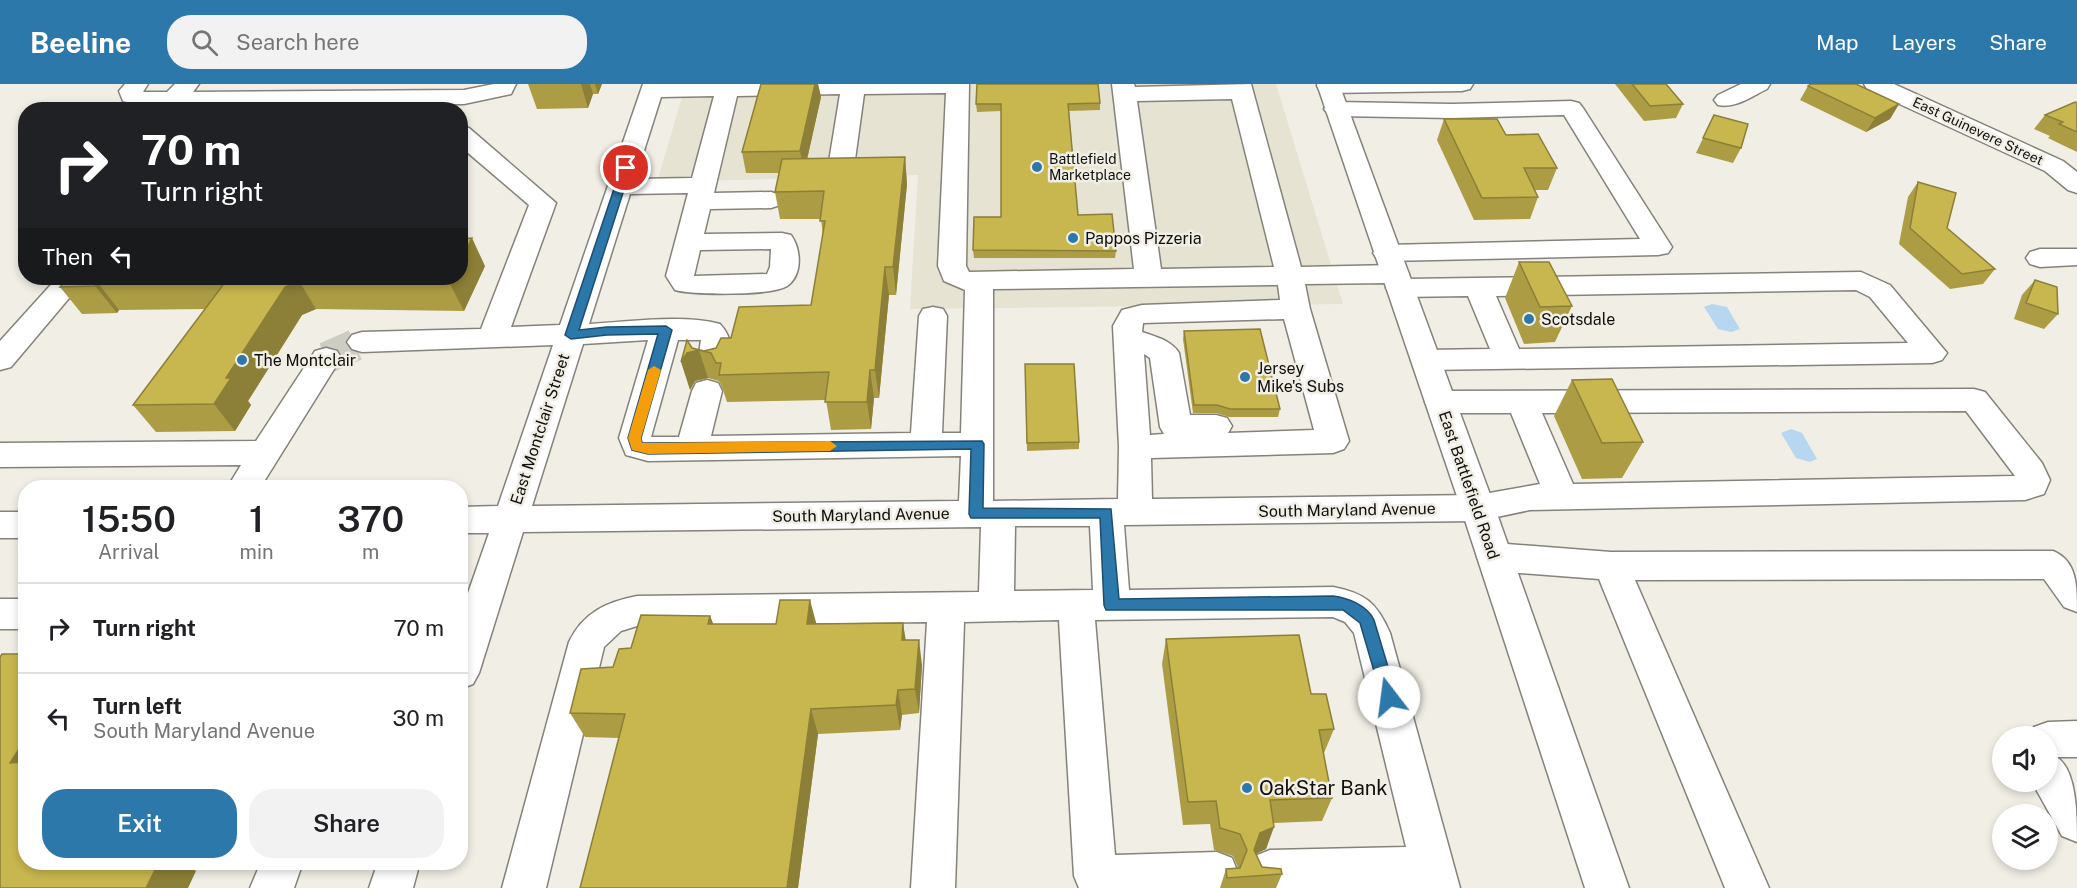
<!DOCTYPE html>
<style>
:root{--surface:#fff;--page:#f2f2f2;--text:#202124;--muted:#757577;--line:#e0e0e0;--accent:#2c78ab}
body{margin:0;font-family:"Public Sans",sans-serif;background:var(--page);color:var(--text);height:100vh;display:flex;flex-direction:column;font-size:22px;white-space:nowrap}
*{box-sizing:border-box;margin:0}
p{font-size:20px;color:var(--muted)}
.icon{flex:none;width:33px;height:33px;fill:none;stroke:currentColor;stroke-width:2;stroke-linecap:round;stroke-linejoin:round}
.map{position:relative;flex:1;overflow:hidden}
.drawer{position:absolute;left:18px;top:396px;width:450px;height:390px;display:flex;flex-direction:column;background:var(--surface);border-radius:24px;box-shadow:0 3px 9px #0003}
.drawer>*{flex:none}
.banner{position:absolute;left:18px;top:18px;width:450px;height:183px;border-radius:24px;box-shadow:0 3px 9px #0003;background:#202124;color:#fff;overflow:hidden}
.controls{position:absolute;left:1992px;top:642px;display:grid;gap:12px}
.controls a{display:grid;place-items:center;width:66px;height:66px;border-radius:50%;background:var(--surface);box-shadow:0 3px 9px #0003;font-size:30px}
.pin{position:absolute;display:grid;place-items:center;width:51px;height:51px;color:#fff;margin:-26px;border:3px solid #fff;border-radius:50%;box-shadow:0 2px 6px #0007}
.me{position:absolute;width:66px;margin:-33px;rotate:345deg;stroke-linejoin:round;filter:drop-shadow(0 0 4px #0008)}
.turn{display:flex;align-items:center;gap:21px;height:126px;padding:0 24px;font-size:27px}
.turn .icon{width:78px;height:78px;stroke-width:2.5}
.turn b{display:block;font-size:42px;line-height:51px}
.then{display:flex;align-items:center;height:57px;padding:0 24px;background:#0003;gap:12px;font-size:22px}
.eta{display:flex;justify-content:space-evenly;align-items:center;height:102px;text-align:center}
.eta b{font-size:36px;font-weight:600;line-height:42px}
.cta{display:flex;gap:12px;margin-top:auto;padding:12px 24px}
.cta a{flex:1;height:69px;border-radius:24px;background:var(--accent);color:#fff;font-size:24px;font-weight:600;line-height:69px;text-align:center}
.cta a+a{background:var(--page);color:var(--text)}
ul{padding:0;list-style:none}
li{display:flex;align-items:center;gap:18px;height:90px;padding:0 24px;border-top:2px solid var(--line)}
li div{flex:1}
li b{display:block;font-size:22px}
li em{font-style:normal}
header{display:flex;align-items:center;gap:36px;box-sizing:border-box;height:84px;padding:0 30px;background:var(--accent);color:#fff}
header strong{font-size:28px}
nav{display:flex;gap:33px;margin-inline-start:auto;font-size:21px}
.search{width:420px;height:54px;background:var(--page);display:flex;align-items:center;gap:15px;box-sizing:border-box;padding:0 21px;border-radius:24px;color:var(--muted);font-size:22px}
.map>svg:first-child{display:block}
.built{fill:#e6e3d3}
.water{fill:#b7d7f1}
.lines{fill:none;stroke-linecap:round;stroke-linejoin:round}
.minor-tunnel{stroke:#cecdc4;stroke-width:32;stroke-dasharray:32 16;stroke-linecap:butt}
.minor-casing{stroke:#84827a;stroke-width:3}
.major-casing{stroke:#84827a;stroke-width:3}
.minor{fill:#fff;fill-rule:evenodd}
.major{fill:#fff;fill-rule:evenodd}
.wall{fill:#ac9d44}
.shaded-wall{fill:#8c7f37}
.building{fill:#c8b64f;stroke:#8c7f37;stroke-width:1.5}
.route{fill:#2c78ab;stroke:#1d4e6f;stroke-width:1.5}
.slow{fill:#f59e0b}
.poi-dot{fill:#2c78ab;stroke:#f0eee5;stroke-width:2}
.labels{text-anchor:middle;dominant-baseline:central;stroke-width:5;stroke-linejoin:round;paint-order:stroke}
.far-street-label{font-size:14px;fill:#100f0c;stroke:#f0eee5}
.far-poi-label{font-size:14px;fill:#100f0c;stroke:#f0eee5;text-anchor:start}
.poi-label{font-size:16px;fill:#100f0c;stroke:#f0eee5;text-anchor:start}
.street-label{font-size:16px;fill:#100f0c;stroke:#f0eee5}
.near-poi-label{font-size:20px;fill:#100f0c;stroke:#f0eee5;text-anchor:start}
</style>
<header>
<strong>Beeline</strong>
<div class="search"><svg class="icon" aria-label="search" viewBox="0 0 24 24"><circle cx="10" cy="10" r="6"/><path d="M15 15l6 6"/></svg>Search here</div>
<nav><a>Map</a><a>Layers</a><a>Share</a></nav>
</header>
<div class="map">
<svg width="2077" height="804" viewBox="0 0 2077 804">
<rect width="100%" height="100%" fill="#f0eee5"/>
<path class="built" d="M 686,0 L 1276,0 L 1343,220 L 910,225 L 918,91 L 657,98 Z"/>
<path class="water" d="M 1712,220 L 1727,223 L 1740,245 L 1731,248 L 1718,245 L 1704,223 Z
M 1791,345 L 1802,349 L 1817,375 L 1810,378 L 1796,374 L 1781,349 Z"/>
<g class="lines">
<path class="minor-tunnel" d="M 326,274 L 362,258"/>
<g class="minor-casing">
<path id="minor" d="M 125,0 L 148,0 L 143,8 L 167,8 L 175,0 L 199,0 L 193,8 L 464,6 L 494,0 L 516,0 L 511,10 L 464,20 L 146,23 L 123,17 L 119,7 Z
M 643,0 L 969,0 L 966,182 L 969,188 L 1134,185 L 1112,0 L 1134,0 L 1135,3 L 1251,0 L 1301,183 L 1395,181 L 1405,184 L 1409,190 L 1406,195 L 1861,188 L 1890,201 L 1947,269 L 1942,276 L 1932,279 L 1426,286 L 1415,283 L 1411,276 L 1415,269 L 1426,266 L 1490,265 L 1468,212 L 1400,213 L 1390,210 L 1386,204 L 1389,199 L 1305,200 L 1310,225 L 1349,357 L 1344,365 L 1333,369 L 1151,374 L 1152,415 L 1478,411 L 1540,400 L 1511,329 L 1440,329 L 1429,326 L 1425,318 L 1429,310 L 1440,307 L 1974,305 L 1985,308 L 2042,379 L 2050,396 L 2044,410 L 2025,416 L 1530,426 L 1478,437 L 1124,441 L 1129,506 L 1333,503 C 1365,509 1377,519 1390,549 L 1460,804 L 1261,804 L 1255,802 L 1249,787 L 1255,772 L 1270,766 L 1406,763 L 1354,549 L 1345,538 L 1333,533 L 1095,536 L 1115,771 L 1217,768 L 1232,774 L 1238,789 L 1231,804 L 1079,804 L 1074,792 L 1059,536 L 964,538 L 955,804 L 911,804 L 927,538 L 637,542 L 621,547 L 604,563 L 546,804 L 502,804 L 569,558 C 583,529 606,518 637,512 L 979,508 L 981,443 L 523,448 L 479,589 L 473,600 L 460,605 L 460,532 L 489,449 L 460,449 L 460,423 L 498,422 L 553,261 L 362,268 L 352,265 L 347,258 L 352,251 L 362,248 L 481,245 L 529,121 L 460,62 L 460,42 L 469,44 L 556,119 L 511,243 L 560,241 ZM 946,9 L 938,182 L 944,197 L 965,206 L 961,349 L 942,349 L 947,232 L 943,225 L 933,223 L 923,225 L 919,232 L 911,349 L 711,352 L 722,307 L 718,299 L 707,296 L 696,299 L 692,307 L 679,353 L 651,353 L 678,256 L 701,256 L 697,282 L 701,289 L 712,292 L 723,289 C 733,272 734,255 720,240 C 682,230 629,238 589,240 L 630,110 L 688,109 L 666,192 L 675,206 C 693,211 772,212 787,202 C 803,191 801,165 791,151 L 782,149 L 704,150 L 710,125 L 771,124 L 780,121 L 784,116 L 780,111 L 771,108 L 714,109 L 737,12 L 840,10 L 827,90 L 831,95 L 840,98 L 849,95 L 853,90 L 864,10 ZM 714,12 L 692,94 L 635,95 L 661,13 ZM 1232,15 L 1274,183 L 1161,185 L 1137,17 ZM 771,165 L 770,183 L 767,190 L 694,192 L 700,166 ZM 1278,201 L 1280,216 L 1142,221 L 1122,226 L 1113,242 L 1119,363 L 1118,415 L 993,417 L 993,205 ZM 1856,206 L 1870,213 L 1908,259 L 1519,265 L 1496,212 ZM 1284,235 L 1314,346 L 1228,349 L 1232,342 L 1227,334 L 1216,331 L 1190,331 L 1179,269 C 1171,256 1156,253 1142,248 L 1143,239 ZM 648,256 L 619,354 L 626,371 L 648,377 L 961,372 L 959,417 L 532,422 L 583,260 ZM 1144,270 L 1150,274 L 1160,343 L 1164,350 L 1150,351 ZM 1966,327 L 2015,392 L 1573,400 L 1542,329 ZM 1015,442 L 1090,442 L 1093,506 L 1014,507 Z
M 1318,0 L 1473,0 L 1470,5 L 1462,7 L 1328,9 L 1320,7 L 1317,2 Z
M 1741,0 L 1770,0 L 1767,5 C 1752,12 1735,25 1718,21 L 1714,16 L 1718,11 Z
M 1864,0 L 1894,0 L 2063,77 L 2077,88 L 2077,109 L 2068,106 L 2045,87 L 1867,5 Z
M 1571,17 L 1579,19 L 1583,24 L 1672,163 L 1668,169 L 1658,171 L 1387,177 L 1377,175 L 1373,169 L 1377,163 L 1387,161 L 1640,155 L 1564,31 L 1452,34 L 1336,32 L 1328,30 L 1324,25 L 1328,20 L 1336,18 L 1452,20 Z
M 2040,165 L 2077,165 L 2077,181 L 2040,183 L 2030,180 L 2026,174 L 2030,168 Z
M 57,194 L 86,194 L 11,283 L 0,286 L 0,257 Z
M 326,264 L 337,267 L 341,274 L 260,404 L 227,404 L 241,381 L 0,383 L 0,359 L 256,357 L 315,267 Z
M 0,428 L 26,428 L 26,454 L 0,454 Z
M 1494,459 L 1611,468 L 2053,467 C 2077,477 2077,501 2077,528 L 2064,523 L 2044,495 L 1635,496 L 1769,804 L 1725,804 L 1599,495 L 1494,487 L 1482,483 L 1477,473 L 1482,463 Z
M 0,515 L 26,515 L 26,545 L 0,545 Z
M 2077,637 L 2077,673 L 2056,673 C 2077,684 2077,733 2077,758 L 2062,752 L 2032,698 L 2048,698 L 2048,652 L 2030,652 L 2034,643 L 2048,638 Z
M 261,778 L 303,778 L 294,804 L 250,804 Z
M 378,778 L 420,778 L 413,804 L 369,804 Z"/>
</g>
<g class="major-casing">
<path id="major" d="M 1317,0 L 1339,0 L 1495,424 L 1629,804 L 1585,804 L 1461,424 Z"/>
</g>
<use href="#minor" class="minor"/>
<use href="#major" class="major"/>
</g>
<path class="wall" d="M 528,0 L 602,0 L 598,10 L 593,10 L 588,24 L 537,25 Z
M 761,0 L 818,0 L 821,13 L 807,75 L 905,73 L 907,100 L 896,211 L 889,211 L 879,314 L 874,314 L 871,345 L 831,346 L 826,316 L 727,318 L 722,303 L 719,297 L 708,294 L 695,297 L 690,306 L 692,264 L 704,267 L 716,264 L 731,254 L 811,221 L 823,152 L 821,135 L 780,135 L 775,108 L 779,89 L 746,89 L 742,68 Z
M 1615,0 L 1666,0 L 1683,20 L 1676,34 L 1644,37 Z
M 1808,2 L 1899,20 L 1890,35 L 1866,48 L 1800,16 Z
M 1100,19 L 1100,26 L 1069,27 L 1078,131 L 1116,167 L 1115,174 L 974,174 L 973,166 L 1001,133 L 1001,27 L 977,28 L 976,20 Z
M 2077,19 L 2077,68 L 2048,54 L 2050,52 L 2034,45 L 2045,31 Z
M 1714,31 L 1741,64 L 1733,79 L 1696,69 Z
M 1444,35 L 1506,51 L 1557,84 L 1548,106 L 1534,106 L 1538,113 L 1530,135 L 1474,136 L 1437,56 Z
M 1918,98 L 1947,144 L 1995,185 L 1983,200 L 1950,205 L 1899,160 L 1908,113 Z
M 1519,178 L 1572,222 L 1555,258 L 1524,260 L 1505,214 Z
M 485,182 L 464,227 L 316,225 L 302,231 L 248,317 L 251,321 L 235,347 L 156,348 L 133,321 L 206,225 L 119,226 L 117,229 L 82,230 L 60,203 L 68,194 Z
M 2035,196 L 2058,230 L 2044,245 L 2014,235 L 2022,211 Z
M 1184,247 L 1280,325 L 1278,333 L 1229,333 L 1216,329 L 1193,329 L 1183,255 Z
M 1025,280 L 1079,358 L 1079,365 L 1027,367 Z
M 1572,296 L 1643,358 L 1622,394 L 1582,395 L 1554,332 Z
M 710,532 L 713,540 L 903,539 L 905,556 L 922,581 L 919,629 L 902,631 L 900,646 L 818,650 L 798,804 L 580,804 L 619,654 L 585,653 L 570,629 L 631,564 Z
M 1166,555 L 1311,610 L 1334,645 L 1324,669 L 1323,669 L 1332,714 L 1322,737 L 1274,739 L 1266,765 L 1256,770 L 1262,783 L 1282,790 L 1276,804 L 1220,804 L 1226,785 L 1238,784 L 1233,772 L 1214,766 L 1210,740 L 1183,741 L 1162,580 Z"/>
<path class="shaded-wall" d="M 581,0 L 590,0 L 593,10 L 588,24 Z
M 595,0 L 602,0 L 598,10 Z
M 815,0 L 818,0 L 821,13 L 804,89 L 800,67 Z
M 1899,20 L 1890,35 L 1866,48 L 1875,34 Z
M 905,73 L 907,100 L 896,211 L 893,183 Z
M 460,112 L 466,124 L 460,134 Z
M 472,154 L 485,182 L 464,227 L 450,200 L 453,194 L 460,194 L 460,179 Z
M 885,183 L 889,211 L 879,314 L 875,286 Z
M 299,197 L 316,225 L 302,231 L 248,317 L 251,321 L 235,347 L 214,320 L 226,294 L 285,203 Z
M 98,199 L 119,226 L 117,229 L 95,202 Z
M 699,266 L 708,294 L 695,297 L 690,306 L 681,278 L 687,269 Z
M 870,286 L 874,314 L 871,345 L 867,318 Z
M 810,516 L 817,542 L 807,540 Z
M 710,532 L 720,557 L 708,540 Z
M 903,539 L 907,564 L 902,556 Z
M 919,556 L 922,581 L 919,629 L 915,605 Z
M 898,606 L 902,631 L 900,646 L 896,621 Z
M 811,625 L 818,650 L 798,804 L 787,804 Z
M 26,654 L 26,689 L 10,679 Z
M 1274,743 L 1266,765 L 1253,771 L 1260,749 Z
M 159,778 L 184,778 L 196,787 L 188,804 L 146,804 Z"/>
<path class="building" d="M 761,0 L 815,0 L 800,67 L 742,68 Z
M 977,0 L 1098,0 L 1100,19 L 1068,20 L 1078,131 L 1112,130 L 1116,167 L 973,166 L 974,133 L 1001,133 L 1001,20 L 976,20 Z
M 1632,0 L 1666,0 L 1683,20 L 1650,22 Z
M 1811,0 L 1856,0 L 1899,20 L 1875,34 L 1808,2 Z
M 2075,18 L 2077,19 L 2077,48 L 2059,40 L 2063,38 L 2045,31 Z
M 1714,31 L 1748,40 L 1741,64 L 1703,54 Z
M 1444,35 L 1497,35 L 1506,51 L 1538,50 L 1557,84 L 1524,84 L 1538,113 L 1482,114 Z
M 905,73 L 893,183 L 885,183 L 875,286 L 870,286 L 867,318 L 825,318 L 829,288 L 719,291 L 721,279 L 716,279 L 711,269 L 699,266 L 687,269 L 681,278 L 687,256 L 692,264 L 704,267 L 716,264 L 721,254 L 731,254 L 739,223 L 811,221 L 825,137 L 820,137 L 824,107 L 775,108 L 782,75 Z
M 1918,98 L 1956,109 L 1947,144 L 1995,185 L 1962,190 L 1910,144 Z
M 472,154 L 460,179 L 460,155 Z
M 1519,178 L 1549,178 L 1572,222 L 1540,223 Z
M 68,194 L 453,194 L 450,200 L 299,197 L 285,203 L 226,294 L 231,294 L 214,320 L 133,321 L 226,197 L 98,199 L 95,202 L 60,203 Z
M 2035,196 L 2057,203 L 2058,230 L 2026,219 Z
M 1260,245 L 1280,325 L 1230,325 L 1217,321 L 1194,321 L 1184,247 Z
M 1025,280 L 1074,280 L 1079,358 L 1027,359 Z
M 1612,295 L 1643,358 L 1602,359 L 1572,296 Z
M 780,516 L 810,516 L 807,540 L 903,539 L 902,556 L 919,556 L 915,605 L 898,606 L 896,621 L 811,625 L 787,804 L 580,804 L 625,630 L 570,629 L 581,585 L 613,583 L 619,565 L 631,564 L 641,531 L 710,532 L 708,540 L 776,540 Z
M 1299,551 L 1311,610 L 1326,610 L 1334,645 L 1319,646 L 1332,714 L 1270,716 L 1274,743 L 1260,749 L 1254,766 L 1262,783 L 1281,785 L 1282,790 L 1227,794 L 1226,785 L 1240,784 L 1247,766 L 1240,750 L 1220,744 L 1216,717 L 1188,718 L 1166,555 Z
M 2,570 L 26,570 L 26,654 L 10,679 L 26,678 L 26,778 L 159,778 L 146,804 L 0,804 L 0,573 Z"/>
<path class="route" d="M 626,80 L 631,84 L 579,246 L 607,243 L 666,242 L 672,246 L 641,354 L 642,359 L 982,357 L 984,360 L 983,424 L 1111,425 L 1119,515 L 1333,512 C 1348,514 1367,521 1374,536 L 1397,613 L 1394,618 L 1389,620 L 1383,618 L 1360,539 L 1343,526 L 1106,526 L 1104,521 L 1100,434 L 971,434 L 969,430 L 971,365 L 648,370 L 632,366 L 628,354 L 658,250 L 607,251 L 571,255 L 565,251 L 621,84 Z"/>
<path class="slow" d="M 654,282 L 661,286 L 641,354 L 642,359 L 830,357 L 837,362 L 830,367 L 648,370 L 632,366 L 628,354 L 648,286 Z"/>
<g class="poi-dot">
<circle cx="1037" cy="83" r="6"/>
<circle cx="1073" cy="154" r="6"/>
<circle cx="1529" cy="235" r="6"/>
<circle cx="242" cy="276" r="6"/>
<circle cx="1245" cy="293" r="6"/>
<circle cx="1247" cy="704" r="6"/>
</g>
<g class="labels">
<g class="far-street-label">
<text transform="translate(1978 47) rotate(25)">East Guinevere Street</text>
</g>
<g class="far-poi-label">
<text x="1049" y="75">Battlefield<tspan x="1049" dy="16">Marketplace</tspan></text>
</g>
<g class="poi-label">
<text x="1085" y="154">Pappos Pizzeria</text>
<text x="1541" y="235">Scotsdale</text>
<text x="254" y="276">The Montclair</text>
<text x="1257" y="284">Jersey<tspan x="1257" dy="18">Mike's Subs</tspan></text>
</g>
<g class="street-label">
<text transform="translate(540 345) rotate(-72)">East Montclair Street</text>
<text transform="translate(1469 401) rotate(71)">East Battlefield Road</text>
<text transform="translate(1347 426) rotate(-1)">South Maryland Avenue</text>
<text transform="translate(861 431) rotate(-1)">South Maryland Avenue</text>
</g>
<g class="near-poi-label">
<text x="1259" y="704">OakStar Bank</text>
</g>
</g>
</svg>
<div class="controls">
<a><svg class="icon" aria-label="sound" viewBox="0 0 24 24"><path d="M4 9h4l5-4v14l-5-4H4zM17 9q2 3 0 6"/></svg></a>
<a><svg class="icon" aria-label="layers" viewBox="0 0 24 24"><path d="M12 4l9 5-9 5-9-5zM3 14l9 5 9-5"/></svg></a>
</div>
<div class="pin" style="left:626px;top:84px;background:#d93025"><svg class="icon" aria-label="arrive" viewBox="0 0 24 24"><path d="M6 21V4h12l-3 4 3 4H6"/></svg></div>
<svg class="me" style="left:1389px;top:613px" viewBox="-20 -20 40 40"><circle r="19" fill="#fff"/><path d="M0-13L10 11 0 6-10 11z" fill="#2c78ab"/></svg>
<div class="banner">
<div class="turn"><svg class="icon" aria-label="right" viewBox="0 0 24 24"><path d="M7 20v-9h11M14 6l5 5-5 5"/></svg><div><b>70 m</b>Turn right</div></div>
<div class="then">Then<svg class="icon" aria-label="left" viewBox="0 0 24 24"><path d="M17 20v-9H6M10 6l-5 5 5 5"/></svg></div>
</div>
<section class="drawer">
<div class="eta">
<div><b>15:50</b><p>Arrival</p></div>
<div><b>1</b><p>min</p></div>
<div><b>370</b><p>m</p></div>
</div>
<ul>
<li><svg class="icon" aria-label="right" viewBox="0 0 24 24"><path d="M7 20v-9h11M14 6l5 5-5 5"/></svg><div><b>Turn right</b></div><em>70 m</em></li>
<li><svg class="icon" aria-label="left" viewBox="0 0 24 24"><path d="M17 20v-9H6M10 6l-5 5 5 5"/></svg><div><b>Turn left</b><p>South Maryland Avenue</p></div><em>30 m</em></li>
</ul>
<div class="cta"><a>Exit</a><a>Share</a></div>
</section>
</div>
